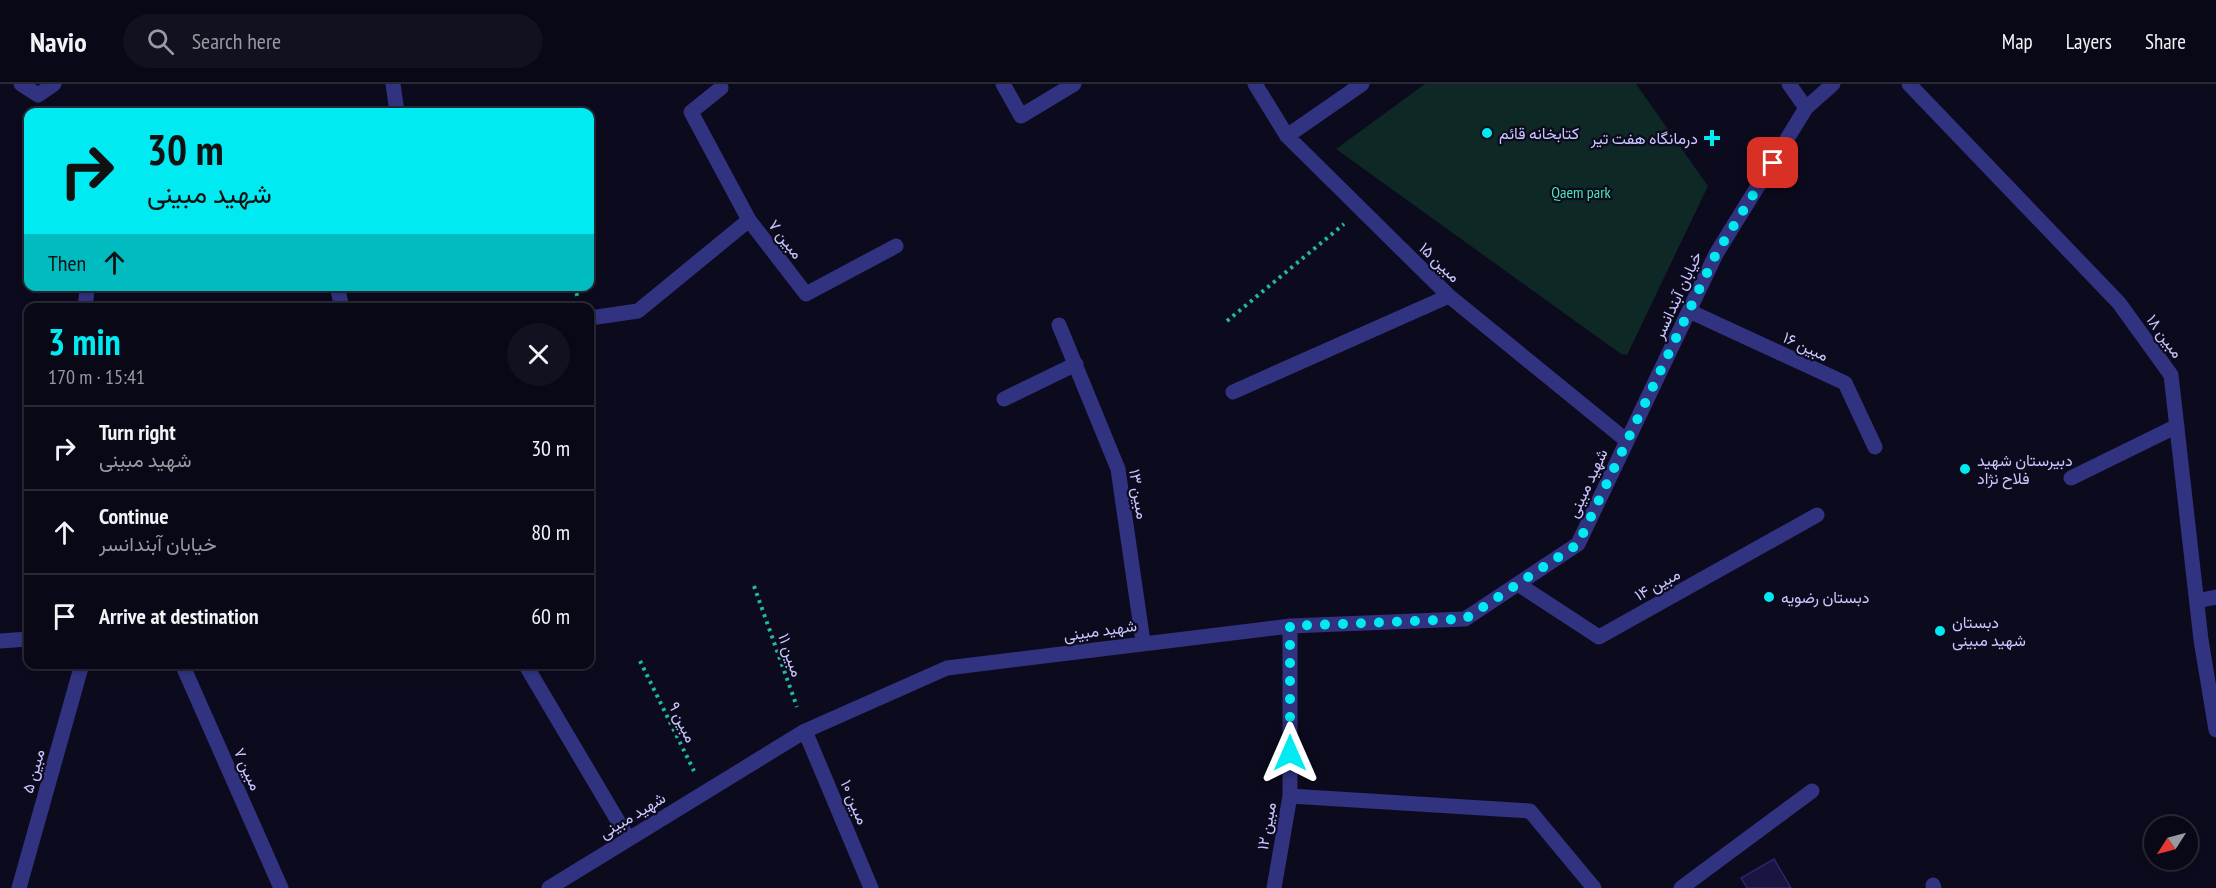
<!DOCTYPE html>
<meta charset="utf-8">
<style>
:root{--surface:#090816;--page:#12111f;--text:#f1f3f6;--muted:#999aa1;--line:#292935;--accent:#00eaf1}
body{margin:0;font-family:"PT Sans Narrow",Vazirmatn,sans-serif;background:var(--page);color:var(--text);height:100vh;display:flex;flex-direction:column;font-size:22px;white-space:nowrap}
*{box-sizing:border-box;margin:0}
p{font-size:20px;color:var(--muted)}
.icon{flex:none;width:33px;height:33px;fill:none;stroke:currentColor;stroke-width:2;stroke-linecap:round;stroke-linejoin:round}
.map{position:relative;flex:1;overflow:hidden}
.drawer{position:absolute;left:24px;top:219px;width:570px;height:366px;display:flex;flex-direction:column;background:var(--surface);border-radius:12px;box-shadow:0 3px 9px #0003,0 0 0 2px var(--line)}
.drawer>*{flex:none}
.banner{position:absolute;left:24px;top:24px;width:570px;height:183px;border-radius:12px;box-shadow:0 3px 9px #0003,0 0 0 2px var(--line);background:#00eaf1;color:#111;overflow:hidden}
.needle{width:39px;rotate:234deg}
.fabs{position:absolute;left:2144px;top:732px;display:grid;gap:12px}
.fabs a{display:grid;place-items:center;width:54px;height:54px;border-radius:50%;background:var(--surface);box-shadow:0 3px 9px #0003,0 0 0 2px var(--line);font-size:30px}
.pin{position:absolute;display:grid;place-items:center;width:51px;height:51px;color:#fff;margin:-26px;border-radius:12px;box-shadow:0 3px 9px #0006}
.me{position:absolute;width:66px;margin:-33px;rotate:0deg;stroke-linejoin:round;filter:drop-shadow(0 0 4px #0008)}
.turn{display:flex;align-items:center;gap:21px;height:126px;padding:0 24px;font-size:27px}
.turn .icon{width:78px;height:78px;stroke-width:2.5}
.turn b{display:block;font-size:42px;line-height:51px}
.then{display:flex;align-items:center;height:57px;padding:0 24px;background:#0003;gap:12px;font-size:22px}
.round{display:grid;place-items:center;flex:none;width:63px;height:63px;border-radius:32px;background:var(--page)}
.head{display:flex;align-items:center;justify-content:space-between;height:102px;padding:0 24px}
h1{font-size:36px;font-weight:800;line-height:45px;color:var(--accent)}
ul{padding:0;list-style:none}
li{display:flex;align-items:center;gap:18px;height:84px;padding:0 24px;border-top:2px solid var(--line)}
li div{flex:1}
li b{display:block;font-size:22px}
li em{font-style:normal}
header{display:flex;align-items:center;gap:36px;box-sizing:border-box;height:84px;padding:0 30px;background:var(--surface);border-bottom:2px solid var(--line)}
header strong{font-size:28px}
nav{display:flex;gap:33px;margin-inline-start:auto;font-size:21px}
.search{width:420px;height:54px;background:var(--page);display:flex;align-items:center;gap:15px;box-sizing:border-box;padding:0 21px;border-radius:33px;color:var(--muted);font-size:22px}
.map>svg:first-child{display:block}
.green{fill:#0d2825}
.building{fill:#1a1440;stroke:#2e246e;stroke-width:1.5}
.lines{fill:none;stroke-linecap:round;stroke-linejoin:round}
.path{stroke:#23b7a3;stroke-width:4;stroke-dasharray:3 4.5;stroke-linecap:butt}
.minor{stroke:#313381;stroke-width:15}
.route{stroke:#00eaf1;stroke-width:10;stroke-dasharray:0 18}
.poi-dot{fill:#00eaf1;stroke:#0c0a1d;stroke-width:2}
.labels{text-anchor:middle;dominant-baseline:central;stroke-width:4.5;stroke-linejoin:round;paint-order:stroke}
.poi-label{font-size:16px;fill:#c9c6ff;stroke:#0c0a1d;text-anchor:start}
.park-label{font-size:16px;fill:#49e8b5;stroke:#0c0a1d}
.street-label{font-size:16px;fill:#c9c6ff;stroke:#0c0a1d}
</style>
<header>
<strong>Navio</strong>
<div class="search"><svg class="icon" aria-label="search" viewBox="0 0 24 24"><circle cx="10" cy="10" r="6"/><path d="M15 15l6 6"/></svg>Search here</div>
<nav><a>Map</a><a>Layers</a><a>Share</a></nav>
</header>
<div class="map">
<svg width="2216" height="804" viewBox="0 0 2216 804">
<rect width="100%" height="100%" fill="#0c0a1d"/>
<path class="green" d="M 1425,0 L 1636,0 L 1708,102 L 1627,271 L 1621,270 L 1336,65 Z"/>
<path class="building" d="M 1774,775 L 1791,804 L 1747,804 L 1741,794 Z"/>
<g class="lines">
<path class="path" d="M 574,202 L 578,214
M 1227,237 L 1344,140
M 754,502 L 797,623
M 640,577 L 694,687"/>
<path class="minor" d="M 21,0 L 38,11 L 54,0
M 393,0 L 397,28
M 1003,0 L 1021,32 L 1074,0
M 1255,0 L 1287,52 L 1449,212 L 1627,357
M 1789,0 L 1806,24
M 1909,0 L 2119,219 L 2171,291 L 2201,556 L 2216,646
M 721,4 L 691,28 L 749,136
M 1287,52 L 1362,0
M 337,202 L 342,224
M 85,224 L 87,206
M 1689,227 L 1845,299 L 1875,363
M 590,234 L 638,227 L 749,136 L 806,210 L 896,162
M 1059,241 L 1118,385 L 1143,558
M 1233,308 L 1449,212
M 1004,315 L 1076,280
M 2071,394 L 2177,342
M 1518,500 L 1599,553 L 1817,431
M 2197,517 L 2216,513
M 0,557 L 28,555
M 182,580 L 281,804
M 525,580 L 628,754
M 805,647 L 871,804
M 1290,712 L 1530,727 L 1594,804
M 1933,801 L 1934,804
M 19,804 L 82,580
M 549,804 L 805,647 L 947,584 L 1290,542 L 1465,535 L 1578,460 L 1716,170 L 1806,24 L 1833,0
M 1274,804 L 1290,712 L 1290,542
M 1681,804 L 1812,707"/>
</g>
<g class="lines">
<path class="route" d="M 1290,669 L 1290,542 L 1465,535 L 1578,460 L 1716,170 L 1773,79"/>
</g>
<g class="poi-dot">
<circle cx="1487" cy="49" r="6"/>
<path d="M1709 45h6v6h6v6h-6v6h-6v-6h-6v-6h6z"/>
<circle cx="1965" cy="385" r="6"/>
<circle cx="1769" cy="513" r="6"/>
<circle cx="1940" cy="547" r="6"/>
</g>
<g class="labels">
<g class="poi-label">
<text x="1499" y="49">کتابخانه قائم</text>
<text x="1698" y="54" text-anchor="end">درمانگاه هفت تیر</text>
<text x="1977" y="376">دبیرستان شهید<tspan x="1977" dy="18">فلاح نژاد</tspan></text>
<text x="1781" y="513">دبستان رضویه</text>
<text x="1952" y="538">دبستان<tspan x="1952" dy="18">شهید مبینی</tspan></text>
</g>
<g class="park-label">
<text x="1581" y="108">Qaem park</text>
</g>
<g class="street-label">
<text transform="translate(786 155) rotate(52)">مبین ۷</text>
<text transform="translate(1440 178) rotate(44)">مبین ۱۵</text>
<text transform="translate(1677 211) rotate(-65)">خیابان آبندانسر</text>
<text transform="translate(2165 252) rotate(54)">مبین ۱۸</text>
<text transform="translate(1806 262) rotate(25)">مبین ۱۶</text>
<text transform="translate(1587 399) rotate(-65)">شهید مبینی</text>
<text transform="translate(1139 410) rotate(81)">مبین ۱۳</text>
<text transform="translate(1657 500) rotate(-29)">مبین ۱۴</text>
<text transform="translate(1100 546) rotate(-8)">شهید مبینی</text>
<text transform="translate(791 571) rotate(71)">مبین ۱۱</text>
<text transform="translate(683 638) rotate(64)">مبین ۹</text>
<text transform="translate(248 685) rotate(66)">مبین ۷</text>
<text transform="translate(33 687) rotate(-74)">مبین ۵</text>
<text transform="translate(855 718) rotate(67)">مبین ۱۰</text>
<text transform="translate(632 731) rotate(-31)">شهید مبینی</text>
<text transform="translate(1266 742) rotate(-80)">مبین ۱۲</text>
</g>
</g>
</svg>
<div class="fabs">
<a><svg class="needle" viewBox="-14 -14 28 28"><path d="M0-13l5 13h-10z" fill="#e53935"/><path d="M0 13l5-13h-10z" fill="#999aa1"/></svg></a>
</div>
<div class="pin" style="left:1773px;top:79px;background:#d93025"><svg class="icon" aria-label="arrive" viewBox="0 0 24 24"><path d="M6 21V4h12l-3 4 3 4H6"/></svg></div>
<svg class="me" style="left:1290px;top:669px" viewBox="-20 -20 40 40"><path d="M0-17L14 15 0 8-14 15z" fill="#00eaf1" stroke="#fff" stroke-width="4"/></svg>
<div class="banner">
<div class="turn"><svg class="icon" aria-label="right" viewBox="0 0 24 24"><path d="M7 20v-9h11M14 6l5 5-5 5"/></svg><div><b>30 m</b>شهید مبینی</div></div>
<div class="then">Then<svg class="icon" aria-label="ahead" viewBox="0 0 24 24"><path d="M12 20V5M6 11l6-6 6 6"/></svg></div>
</div>
<section class="drawer">
<div class="head"><div><h1>3 min</h1><p>170 m · 15:41</p></div><a class="round"><svg class="icon" aria-label="close" viewBox="0 0 24 24"><path d="M6 6l12 12M18 6L6 18"/></svg></a></div>
<ul>
<li><svg class="icon" aria-label="right" viewBox="0 0 24 24"><path d="M7 20v-9h11M14 6l5 5-5 5"/></svg><div><b>Turn right</b><p>شهید مبینی</p></div><em>30 m</em></li>
<li><svg class="icon" aria-label="ahead" viewBox="0 0 24 24"><path d="M12 20V5M6 11l6-6 6 6"/></svg><div><b>Continue</b><p>خیابان آبندانسر</p></div><em>80 m</em></li>
<li><svg class="icon" aria-label="arrive" viewBox="0 0 24 24"><path d="M6 21V4h12l-3 4 3 4H6"/></svg><div><b>Arrive at destination</b></div><em>60 m</em></li>
</ul>
</section>
</div>
